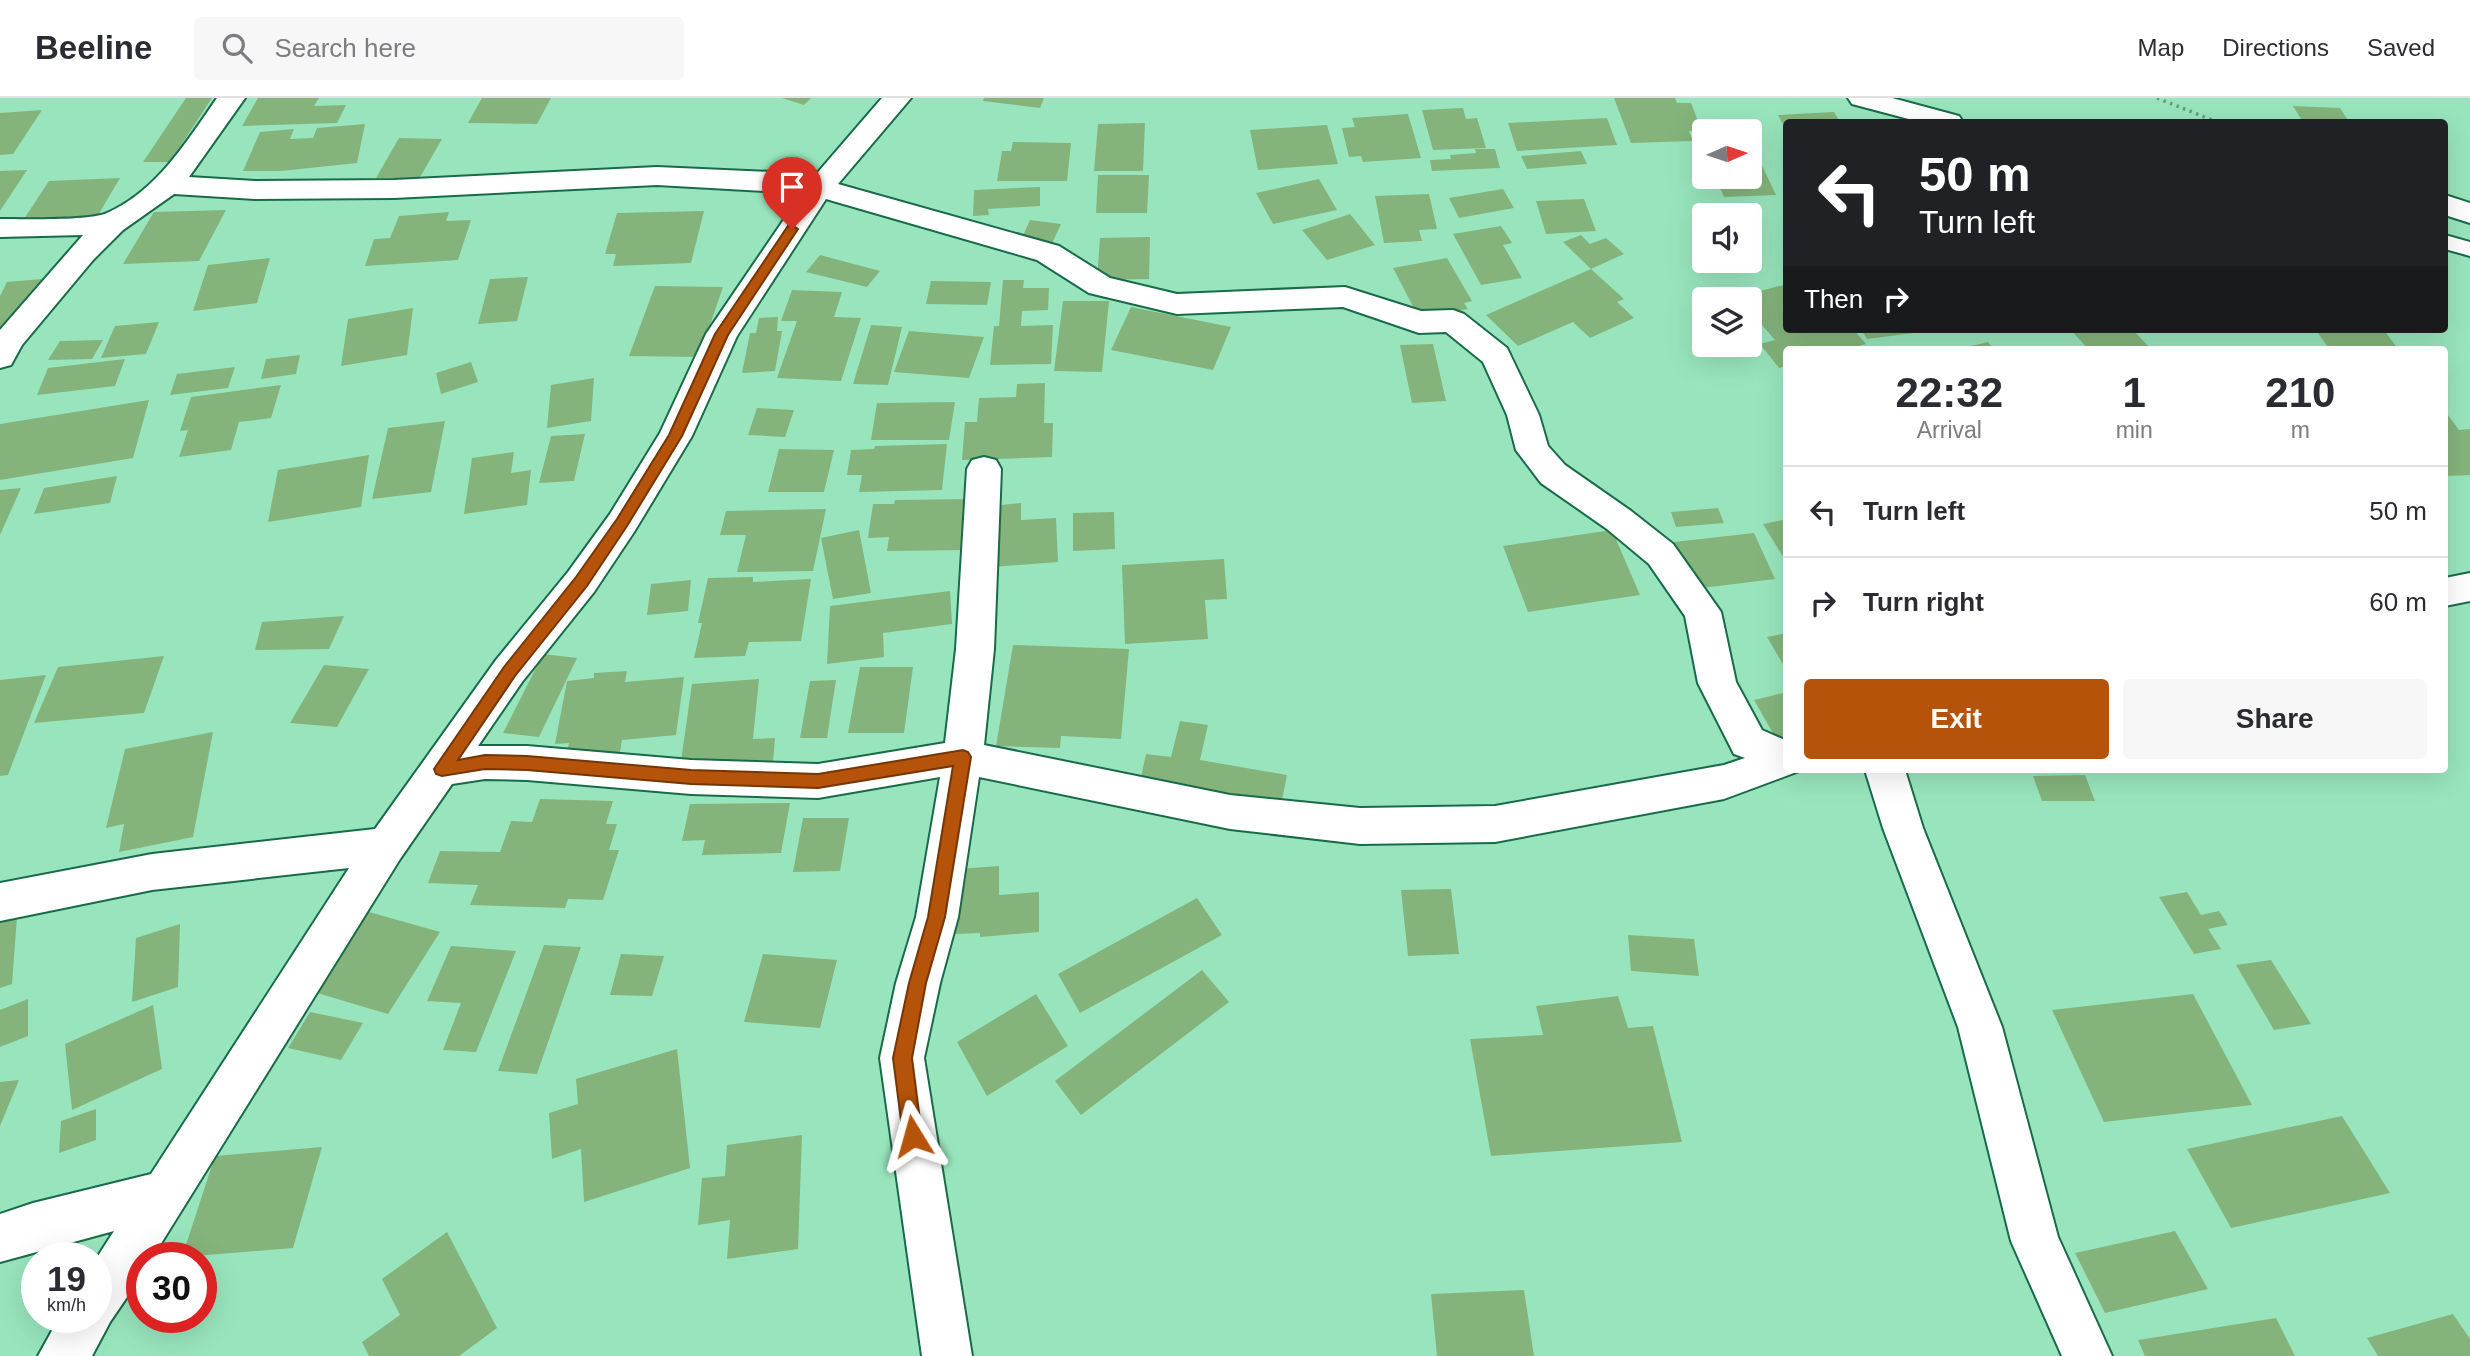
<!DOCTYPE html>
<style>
:root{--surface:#fff;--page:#f7f7f7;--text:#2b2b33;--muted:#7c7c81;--line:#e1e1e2;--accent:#b45309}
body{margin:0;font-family:Arial,sans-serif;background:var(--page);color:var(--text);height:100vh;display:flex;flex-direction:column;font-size:26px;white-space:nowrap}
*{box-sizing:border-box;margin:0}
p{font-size:23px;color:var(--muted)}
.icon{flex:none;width:38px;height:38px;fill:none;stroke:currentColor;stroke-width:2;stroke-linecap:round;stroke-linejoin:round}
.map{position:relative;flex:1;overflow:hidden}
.details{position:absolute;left:1783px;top:248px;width:665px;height:427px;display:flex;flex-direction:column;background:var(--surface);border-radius:7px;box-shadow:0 7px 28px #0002}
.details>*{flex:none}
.top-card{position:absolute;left:1783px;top:21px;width:665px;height:214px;border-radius:7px;box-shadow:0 7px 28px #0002;background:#202124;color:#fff;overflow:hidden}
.needle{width:46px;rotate:87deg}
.controls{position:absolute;left:1692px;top:21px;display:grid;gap:14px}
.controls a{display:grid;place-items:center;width:70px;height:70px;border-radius:7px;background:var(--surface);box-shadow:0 7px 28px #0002;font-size:35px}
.speed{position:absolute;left:21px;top:1144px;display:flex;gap:14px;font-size:35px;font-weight:700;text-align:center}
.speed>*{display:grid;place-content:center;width:91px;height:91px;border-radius:50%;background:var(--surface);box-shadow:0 7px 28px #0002;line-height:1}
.speed small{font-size:18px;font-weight:400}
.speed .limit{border:10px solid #d22;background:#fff;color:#111}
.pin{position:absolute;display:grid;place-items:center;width:60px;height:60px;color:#fff;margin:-72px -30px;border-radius:50% 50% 50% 0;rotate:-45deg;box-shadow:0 0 7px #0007}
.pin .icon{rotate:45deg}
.me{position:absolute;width:77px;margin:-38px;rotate:352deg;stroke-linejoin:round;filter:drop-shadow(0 0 5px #0008)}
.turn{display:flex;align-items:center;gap:24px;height:147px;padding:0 21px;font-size:32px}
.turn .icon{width:91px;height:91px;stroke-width:2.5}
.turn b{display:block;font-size:49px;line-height:60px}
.then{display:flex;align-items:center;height:66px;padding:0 21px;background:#0003;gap:14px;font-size:26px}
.eta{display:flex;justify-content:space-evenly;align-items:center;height:119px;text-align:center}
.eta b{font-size:42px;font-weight:700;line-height:49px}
.button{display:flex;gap:14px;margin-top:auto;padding:14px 21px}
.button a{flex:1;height:80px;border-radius:7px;background:var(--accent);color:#fff;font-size:28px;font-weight:700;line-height:80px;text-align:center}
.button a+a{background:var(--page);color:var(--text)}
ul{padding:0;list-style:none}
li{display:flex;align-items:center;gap:21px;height:91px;padding:0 21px;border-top:2px solid var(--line)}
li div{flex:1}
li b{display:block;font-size:26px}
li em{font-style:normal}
header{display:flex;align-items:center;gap:42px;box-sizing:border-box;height:98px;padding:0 35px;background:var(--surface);border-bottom:2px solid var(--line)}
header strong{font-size:33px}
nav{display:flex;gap:38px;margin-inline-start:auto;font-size:24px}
.search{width:490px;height:63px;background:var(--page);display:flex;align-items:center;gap:18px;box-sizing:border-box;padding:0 24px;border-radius:7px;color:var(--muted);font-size:26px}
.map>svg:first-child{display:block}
.building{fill:#84b47b}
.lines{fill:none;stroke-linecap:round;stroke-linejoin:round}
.lane-casing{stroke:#186b48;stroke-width:4}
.street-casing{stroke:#186b48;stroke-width:4}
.path{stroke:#639d7f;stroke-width:3.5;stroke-dasharray:2.5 4.5;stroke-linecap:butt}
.lane{fill:#fff;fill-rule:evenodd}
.street{fill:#fff;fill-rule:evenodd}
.route{fill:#b45309;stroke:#753606;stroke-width:2}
</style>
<header>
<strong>Beeline</strong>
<div class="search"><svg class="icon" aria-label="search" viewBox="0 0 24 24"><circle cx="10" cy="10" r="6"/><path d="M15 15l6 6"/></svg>Search here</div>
<nav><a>Map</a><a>Directions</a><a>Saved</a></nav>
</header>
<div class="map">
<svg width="2470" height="1258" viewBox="0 0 2470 1258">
<rect width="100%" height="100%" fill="#98e5bd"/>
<path class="building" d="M 186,0 L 212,0 L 170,64 L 143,64 Z
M 258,0 L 319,0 L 314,8 L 346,7 L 337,25 L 242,28 Z
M 482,0 L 551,0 L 537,26 L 468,25 Z
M 782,0 L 811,0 L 804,7 Z
M 984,0 L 1044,0 L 1040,10 L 983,3 Z
M 1614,0 L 1675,0 L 1677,5 L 1691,5 L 1702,33 L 1689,33 L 1693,43 L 1631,45 Z
M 2293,8 L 2340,10 L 2349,24 L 2303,24 Z
M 1463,10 L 1466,21 L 1477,20 L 1486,50 L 1433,52 L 1422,12 Z
M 42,12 L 13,56 L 0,57 L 0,15 Z
M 1834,14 L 1840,24 L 1787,24 L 1787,34 L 1778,17 Z
M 1408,16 L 1421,60 L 1363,64 L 1361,58 L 1349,59 L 1342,30 L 1355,29 L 1352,20 Z
M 1607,20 L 1617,47 L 1517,53 L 1508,25 Z
M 1145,25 L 1143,73 L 1094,73 L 1098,26 Z
M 365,26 L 357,65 L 281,73 L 243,73 L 260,34 L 294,31 L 290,41 L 313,40 L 317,30 Z
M 1327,27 L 1338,66 L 1258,72 L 1250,32 Z
M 399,40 L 442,41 L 419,81 L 376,80 Z
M 1013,44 L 1071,45 L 1067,83 L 997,83 L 1002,53 L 1011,53 Z
M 1475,51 L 1495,51 L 1500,70 L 1432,73 L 1430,62 L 1451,61 L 1450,57 L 1476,55 Z
M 1581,53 L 1587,66 L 1527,71 L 1521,58 Z
M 1750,53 L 1755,53 L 1776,97 L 1724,99 L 1715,79 L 1750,79 Z
M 27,72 L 0,113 L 0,73 Z
M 1098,77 L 1149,77 L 1147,115 L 1096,115 Z
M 120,80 L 94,124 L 20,127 L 49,83 Z
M 1319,81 L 1337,112 L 1273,126 L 1256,95 Z
M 1040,89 L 1040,108 L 988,111 L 989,117 L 973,118 L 974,92 Z
M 1503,91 L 1514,110 L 1459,120 L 1449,100 Z
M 1429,96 L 1437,131 L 1419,132 L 1422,143 L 1384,145 L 1375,98 Z
M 1584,101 L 1596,133 L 1546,136 L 1536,103 Z
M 226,112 L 199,163 L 123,166 L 154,114 Z
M 704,113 L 691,165 L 613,168 L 616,156 L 605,156 L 617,115 Z
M 449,114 L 446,123 L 471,122 L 458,162 L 365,168 L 374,141 L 390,140 L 399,118 Z
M 1350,116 L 1375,147 L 1327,162 L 1302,132 Z
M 1030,122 L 1061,126 L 1050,150 L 1019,146 Z
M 1501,128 L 1512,145 L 1503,147 L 1522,180 L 1481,187 L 1453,136 Z
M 1581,137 L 1590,146 L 1606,140 L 1624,156 L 1591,171 L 1563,144 Z
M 1150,139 L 1149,181 L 1097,182 L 1100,140 Z
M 820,157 L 880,173 L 867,189 L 806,174 Z
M 270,160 L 257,205 L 193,213 L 208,167 Z
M 1447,160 L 1472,203 L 1464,205 L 1468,211 L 1419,220 L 1393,170 Z
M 1591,171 L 1624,201 L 1617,204 L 1634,220 L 1590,240 L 1573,224 L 1518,248 L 1486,217 Z
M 528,179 L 517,223 L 478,226 L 490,181 Z
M 42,181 L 17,232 L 0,233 L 0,198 L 7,184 Z
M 1003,182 L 1024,182 L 1023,190 L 1049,190 L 1048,212 L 1022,213 L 1021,228 L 1053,227 L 1051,266 L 990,267 L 994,228 L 999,228 Z
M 931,183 L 991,184 L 987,207 L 926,206 Z
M 1787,186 L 1787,231 L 1853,231 L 1866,246 L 1844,252 L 1787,252 L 1787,268 L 1779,270 L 1760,246 L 1775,242 L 1750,213 L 1750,201 L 1738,199 Z
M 655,188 L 723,189 L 699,259 L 629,258 Z
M 792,192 L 842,194 L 834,219 L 861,220 L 841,283 L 777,280 L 797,223 L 781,223 Z
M 1063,203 L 1109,203 L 1102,274 L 1054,273 Z
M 1131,209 L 1231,229 L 1213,272 L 1111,252 Z
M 413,210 L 407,257 L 341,268 L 348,221 Z
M 778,219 L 777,233 L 782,233 L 775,273 L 742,275 L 750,235 L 756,235 L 759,220 Z
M 159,224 L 146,256 L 101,260 L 115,228 Z
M 871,227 L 902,229 L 888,287 L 853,286 Z
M 1861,231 L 1929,231 L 1929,233 L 1867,241 Z
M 2070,231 L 2132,231 L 2152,252 L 2089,252 Z
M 2315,231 L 2383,231 L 2399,252 L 2330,252 Z
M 909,233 L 984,239 L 969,280 L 894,274 Z
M 103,242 L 92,261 L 48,262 L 60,243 Z
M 1988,244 L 1994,252 L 1960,252 L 1959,251 Z
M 1433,246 L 1446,303 L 1412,305 L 1400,247 Z
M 300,257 L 296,276 L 261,281 L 266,261 Z
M 125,261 L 115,288 L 37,297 L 48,270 Z
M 471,264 L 478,284 L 441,296 L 436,275 Z
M 235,269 L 228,290 L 170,297 L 177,276 Z
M 594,280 L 591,323 L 547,330 L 551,287 Z
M 1045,285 L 1044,325 L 1053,325 L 1052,359 L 962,362 L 965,324 L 977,324 L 979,300 L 1016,299 L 1017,286 Z
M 281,287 L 271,320 L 239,324 L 231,352 L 179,359 L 188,332 L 180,333 L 191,299 Z
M 149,302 L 133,360 L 0,382 L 0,326 Z
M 955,304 L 949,342 L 871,342 L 877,305 Z
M 757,310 L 794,312 L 785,339 L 748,337 Z
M 2445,313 L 2459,332 L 2470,331 L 2470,377 L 2445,378 Z
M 445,323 L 431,394 L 372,401 L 388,330 Z
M 585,336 L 574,383 L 539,385 L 551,338 Z
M 947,346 L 942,392 L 859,394 L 862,377 L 847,377 L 851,352 L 874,351 L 875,348 Z
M 779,351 L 834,352 L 824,394 L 768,394 Z
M 514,354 L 511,375 L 531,372 L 527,407 L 464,416 L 472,360 Z
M 369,357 L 361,409 L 268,424 L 278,372 Z
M 117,378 L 110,405 L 34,416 L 44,390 Z
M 21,390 L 0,437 L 0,392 Z
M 972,401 L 966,452 L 887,453 L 889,439 L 868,440 L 873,406 L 894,406 L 895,402 Z
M 1021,405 L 1021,422 L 1056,420 L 1058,464 L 993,469 L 991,408 Z
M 1718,410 L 1724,425 L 1676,429 L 1671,414 Z
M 826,411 L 813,473 L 737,474 L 746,437 L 720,437 L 726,413 Z
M 1114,414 L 1115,451 L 1073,453 L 1073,415 Z
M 1787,421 L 1787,465 L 1763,426 Z
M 859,432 L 871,495 L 833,501 L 821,440 Z
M 1612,432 L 1640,497 L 1528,514 L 1503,448 Z
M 1754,435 L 1775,481 L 1694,491 L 1674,444 Z
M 1224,461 L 1227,501 L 1205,502 L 1208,541 L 1125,546 L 1122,467 Z
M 753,479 L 753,484 L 811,481 L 801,543 L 749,544 L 745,558 L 694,560 L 702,525 L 698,525 L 708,480 Z
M 691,482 L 688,513 L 647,517 L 651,486 Z
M 950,493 L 952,526 L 883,535 L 884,559 L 827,566 L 830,508 Z
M 344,518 L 329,551 L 255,552 L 262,524 Z
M 1787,535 L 1787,567 L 1784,568 L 1767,539 Z
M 1013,547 L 1129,551 L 1121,641 L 1061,638 L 1060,650 L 996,648 Z
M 543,556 L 577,560 L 539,639 L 503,635 Z
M 164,558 L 144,615 L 34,625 L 58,569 Z
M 324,567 L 369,571 L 337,629 L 290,625 Z
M 860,569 L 913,569 L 904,635 L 848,635 Z
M 627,573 L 625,584 L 684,579 L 676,637 L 622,642 L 619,661 L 566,658 L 569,645 L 555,646 L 567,583 L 594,580 L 594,575 Z
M 46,577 L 8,677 L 0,678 L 0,582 Z
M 759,581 L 753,641 L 775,640 L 773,664 L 680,670 L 692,586 Z
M 836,582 L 827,640 L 800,640 L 810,583 Z
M 1787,594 L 1787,649 L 1782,651 L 1754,602 Z
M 1180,623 L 1208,627 L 1200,662 L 1287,677 L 1280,712 L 1139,688 L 1146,656 L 1171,659 Z
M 213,634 L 193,739 L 119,754 L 124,726 L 106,730 L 125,651 Z
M 2085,677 L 2095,703 L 2042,703 L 2033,678 Z
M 540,701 L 613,703 L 606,726 L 617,726 L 609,752 L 619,752 L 603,802 L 568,801 L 565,810 L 470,807 L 478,787 L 428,785 L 440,753 L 500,754 L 511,723 L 532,724 Z
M 790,705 L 781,755 L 702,757 L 705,742 L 682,743 L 690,706 Z
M 803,720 L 849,720 L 840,773 L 793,774 Z
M 999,768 L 999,797 L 1039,794 L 1039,834 L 980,839 L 980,835 L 955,836 L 958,771 Z
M 1451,791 L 1459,856 L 1408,858 L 1401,792 Z
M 2187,794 L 2201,817 L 2219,813 L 2228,827 L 2208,831 L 2221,851 L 2194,856 L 2159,799 Z
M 1197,800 L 1222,837 L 1080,915 L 1058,876 Z
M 362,812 L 440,834 L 388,916 L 307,892 Z
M 17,819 L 12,886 L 0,890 L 0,825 Z
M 180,826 L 178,889 L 132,904 L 136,840 Z
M 1628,837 L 1694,841 L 1699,878 L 1631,873 Z
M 544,847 L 581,849 L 537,976 L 498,973 Z
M 451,848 L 516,853 L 476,954 L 443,952 L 461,905 L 427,903 Z
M 621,856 L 664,858 L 652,898 L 610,897 Z
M 763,856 L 837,862 L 820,930 L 744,924 Z
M 2271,862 L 2311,926 L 2274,932 L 2236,867 Z
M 1202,872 L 1229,904 L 1081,1017 L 1055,983 Z
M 1036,896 L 1068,948 L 987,998 L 957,944 Z
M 2193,896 L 2252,1007 L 2104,1024 L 2052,912 Z
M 1618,898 L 1628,930 L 1653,928 L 1682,1044 L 1491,1058 L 1470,941 L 1543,937 L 1536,908 Z
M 28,901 L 28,938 L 0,949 L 0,912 Z
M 153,907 L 162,971 L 72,1012 L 65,946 Z
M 310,914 L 363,925 L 341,962 L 288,950 Z
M 677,951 L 690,1070 L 584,1104 L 581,1051 L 552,1061 L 549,1015 L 578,1006 L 576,981 Z
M 19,982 L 0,1028 L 0,984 Z
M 96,1011 L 96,1042 L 59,1055 L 61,1023 Z
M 2342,1018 L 2390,1095 L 2231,1130 L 2187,1051 Z
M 802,1037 L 798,1151 L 727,1161 L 730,1122 L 698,1127 L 702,1080 L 725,1078 L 727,1047 Z
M 322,1049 L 293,1150 L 182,1159 L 215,1058 Z
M 2175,1133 L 2208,1191 L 2105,1215 L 2075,1155 Z
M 447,1134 L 497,1230 L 459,1258 L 369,1258 L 362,1244 L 400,1217 L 382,1181 Z
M 1524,1192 L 1534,1258 L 1437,1258 L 1431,1196 Z
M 2453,1216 L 2470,1241 L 2470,1258 L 2378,1258 L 2367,1240 Z
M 2276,1220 L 2295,1258 L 2145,1258 L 2138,1242 Z"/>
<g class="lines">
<g class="lane-casing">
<path id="lane" d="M 2445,137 L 2470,144 L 2470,158 L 2445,151 Z"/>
</g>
<g class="street-casing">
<path id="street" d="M 217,0 L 245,0 L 189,79 L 255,83 L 394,82 L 657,69 L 795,75 L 813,80 L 882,0 L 911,0 L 838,86 L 1059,148 L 1110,180 L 1177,196 L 1345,189 L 1421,213 L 1453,212 L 1464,216 L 1507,250 L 1539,317 L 1548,348 L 1565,367 L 1631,413 L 1673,446 L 1721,514 L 1736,584 L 1762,632 L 1787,643 L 1787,672 L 1802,672 L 1724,701 L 1495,744 L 1360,746 L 1230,731 L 979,679 L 958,819 L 940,885 L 924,960 L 972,1258 L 922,1258 L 880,960 L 896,885 L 916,819 L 940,679 L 818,700 L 691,696 L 527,682 L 485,681 L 452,686 L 400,761 L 152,1160 L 142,1160 L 142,1177 L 110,1224 L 92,1258 L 38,1258 L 59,1220 L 96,1220 L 96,1161 L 114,1133 L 0,1164 L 0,1116 L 33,1105 L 151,1076 L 349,770 L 152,792 L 0,823 L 0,785 L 152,756 L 375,731 L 496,562 L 568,474 L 610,416 L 660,335 L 706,236 L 802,95 L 657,87 L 394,100 L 255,101 L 174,96 L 123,132 L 93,162 L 22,247 L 11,267 L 0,270 L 0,232 L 83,137 L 0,139 L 0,121 C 22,121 90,123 107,115 C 157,93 187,43 217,0 ZM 826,101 L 1037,162 L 1089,195 L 1177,216 L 1343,209 L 1419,235 L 1446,234 L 1483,264 L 1507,317 L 1516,352 L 1541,385 L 1607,431 L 1649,466 L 1685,518 L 1698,585 L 1734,656 L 1745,660 L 1724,667 L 1495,708 L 1360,710 L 1230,697 L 984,647 L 994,551 L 1001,371 L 996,362 L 984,359 L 972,362 L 967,371 L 956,551 L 945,645 L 818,666 L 691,662 L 527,648 L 478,648 L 522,584 L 594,494 L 634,434 L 692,338 L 737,238 Z
M 1848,0 L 1892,0 L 1959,18 L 1963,24 L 1920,24 L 1852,6 Z
M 2445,97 L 2470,105 L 2470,125 L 2445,117 Z
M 2470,475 L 2470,503 L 2445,508 L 2445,480 Z
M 1865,672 L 1905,672 L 1923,730 L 2002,929 L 2058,1139 L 2112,1258 L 2062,1258 L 2011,1143 L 1958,929 L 1883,730 Z"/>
</g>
<path class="path" d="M 2157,0 L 2217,24"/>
<use href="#lane" class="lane"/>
<use href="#street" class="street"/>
</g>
<path class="route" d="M 792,127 L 798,131 L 728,237 L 682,338 L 627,428 L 587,488 L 515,578 L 458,662 L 485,657 L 527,658 L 691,672 L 818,676 L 963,652 L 968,654 L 971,659 L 945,819 L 926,885 L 912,960 L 922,1038 L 920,1045 L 913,1048 L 906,1045 L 903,1038 L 893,960 L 909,885 L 928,819 L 953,668 L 818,690 L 691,686 L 527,672 L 485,671 L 442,678 L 436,676 L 434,671 L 504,569 L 576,479 L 617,421 L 669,337 L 715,236 L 788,128 Z"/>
</svg>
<div class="controls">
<a><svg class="needle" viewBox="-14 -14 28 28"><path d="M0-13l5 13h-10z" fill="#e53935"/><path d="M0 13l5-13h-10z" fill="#7c7c81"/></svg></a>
<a><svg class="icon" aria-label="sound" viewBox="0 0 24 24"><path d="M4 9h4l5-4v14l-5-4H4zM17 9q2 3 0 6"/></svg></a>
<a><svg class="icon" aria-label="layers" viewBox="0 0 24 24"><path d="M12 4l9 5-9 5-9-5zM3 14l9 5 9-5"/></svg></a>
</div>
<div class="speed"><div>19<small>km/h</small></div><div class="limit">30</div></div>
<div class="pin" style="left:792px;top:131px;background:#d93025"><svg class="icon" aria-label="arrive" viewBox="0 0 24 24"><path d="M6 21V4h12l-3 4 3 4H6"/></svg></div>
<svg class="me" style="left:913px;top:1038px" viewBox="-20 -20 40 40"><path d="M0-17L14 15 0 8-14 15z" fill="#b45309" stroke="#fff" stroke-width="4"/></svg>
<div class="top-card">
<div class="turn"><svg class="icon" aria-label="left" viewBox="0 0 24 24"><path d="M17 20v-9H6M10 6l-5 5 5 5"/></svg><div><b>50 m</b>Turn left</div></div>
<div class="then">Then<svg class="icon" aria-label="right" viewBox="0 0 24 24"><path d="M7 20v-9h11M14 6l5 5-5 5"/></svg></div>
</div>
<section class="details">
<div class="eta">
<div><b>22:32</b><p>Arrival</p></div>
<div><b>1</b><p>min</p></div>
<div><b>210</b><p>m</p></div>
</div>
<ul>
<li><svg class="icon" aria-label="left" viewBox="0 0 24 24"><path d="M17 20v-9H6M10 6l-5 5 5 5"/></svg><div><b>Turn left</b></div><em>50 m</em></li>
<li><svg class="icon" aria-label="right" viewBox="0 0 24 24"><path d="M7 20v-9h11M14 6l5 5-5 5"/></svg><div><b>Turn right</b></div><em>60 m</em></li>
</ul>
<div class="button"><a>Exit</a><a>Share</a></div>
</section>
</div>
